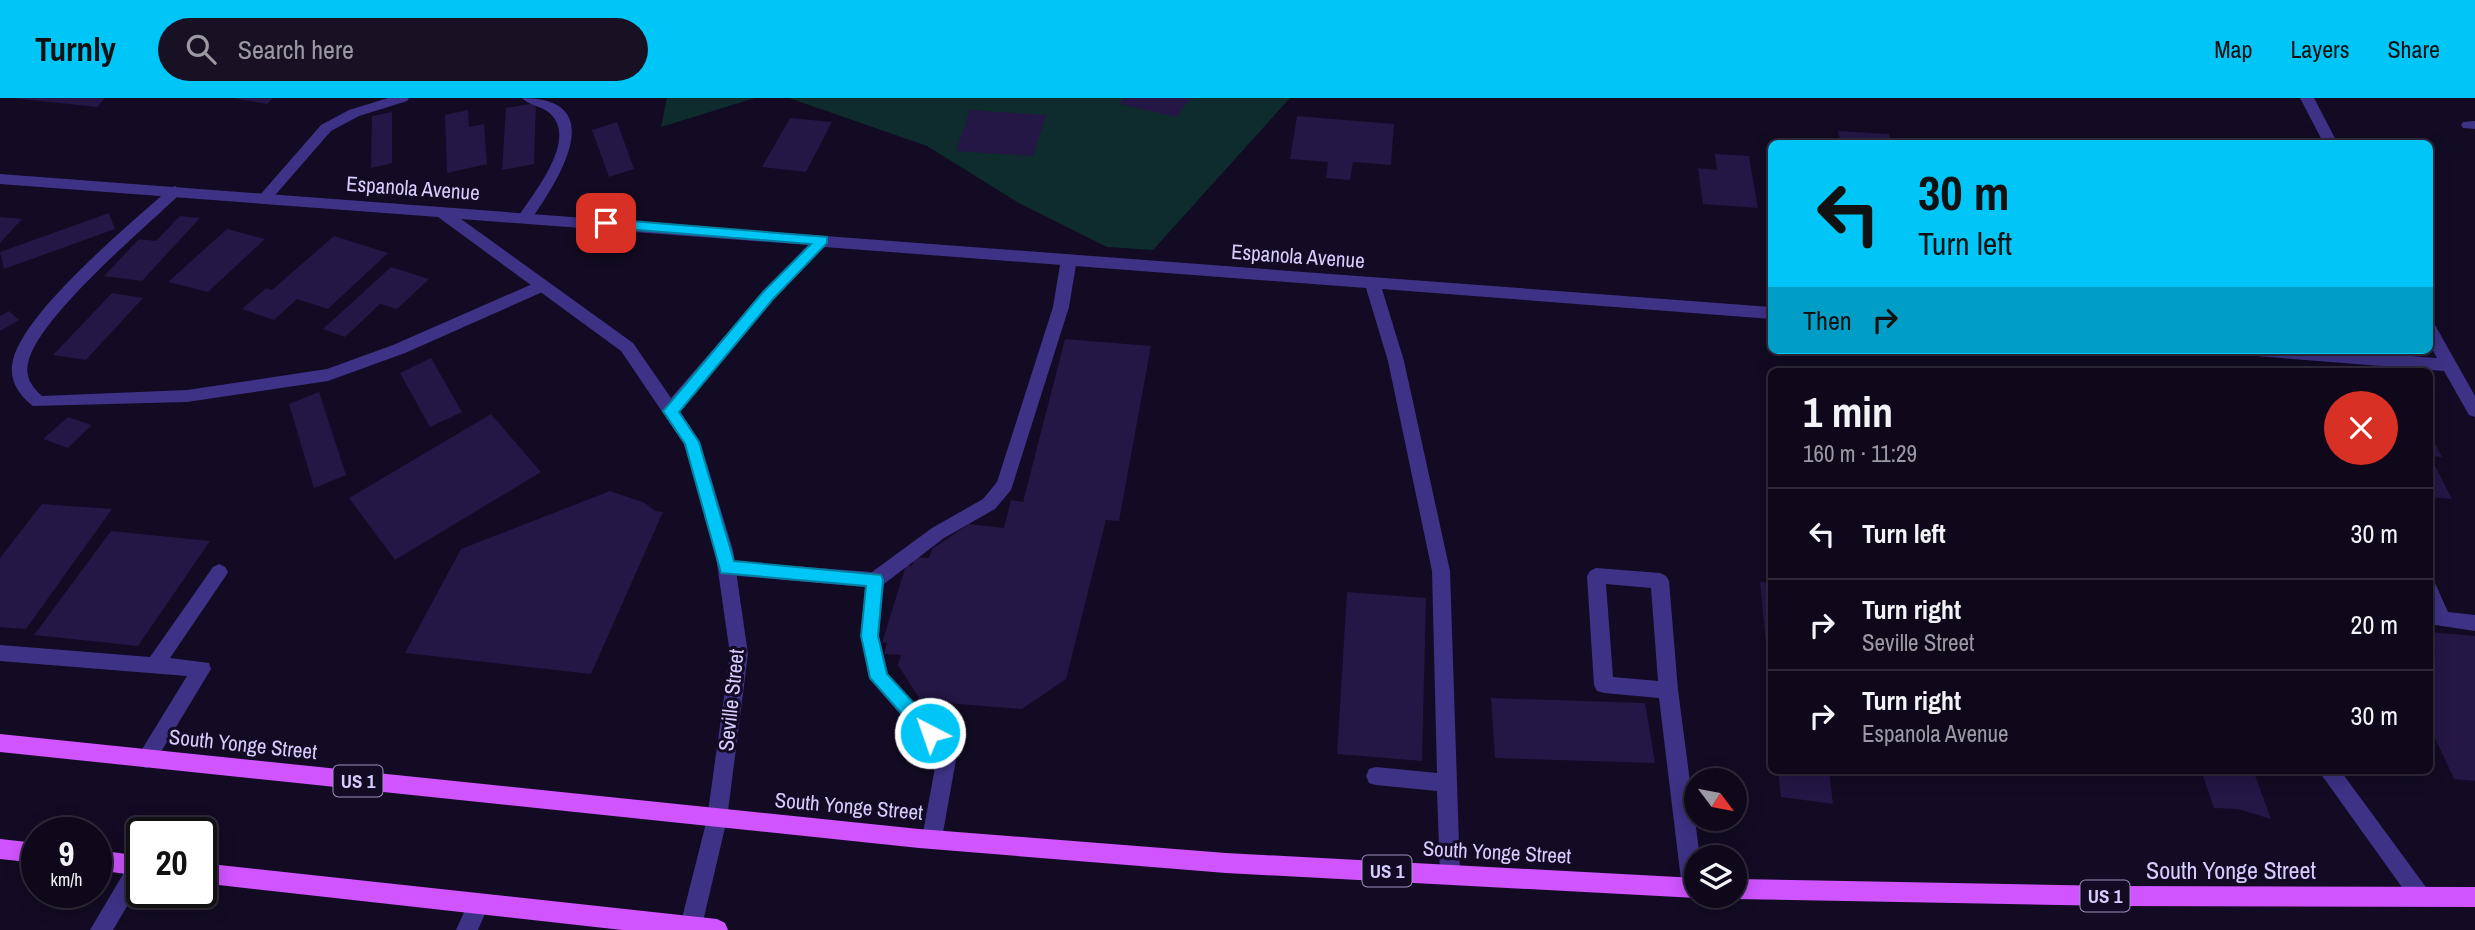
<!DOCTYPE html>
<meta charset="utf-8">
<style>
:root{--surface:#0e081a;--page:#171123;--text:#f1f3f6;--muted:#9b9aa2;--line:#2e2939;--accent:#00c6f8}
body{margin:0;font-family:"Archivo Narrow",sans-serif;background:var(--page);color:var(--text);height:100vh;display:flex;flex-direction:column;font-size:26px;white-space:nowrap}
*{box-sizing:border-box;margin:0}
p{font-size:23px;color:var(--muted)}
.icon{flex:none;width:38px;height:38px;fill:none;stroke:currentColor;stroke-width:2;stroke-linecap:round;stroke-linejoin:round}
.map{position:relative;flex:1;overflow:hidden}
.details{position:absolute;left:1768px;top:270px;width:665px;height:406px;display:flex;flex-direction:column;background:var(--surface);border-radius:10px;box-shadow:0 4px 18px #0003,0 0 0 2px var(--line)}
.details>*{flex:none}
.hud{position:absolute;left:1768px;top:42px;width:665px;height:214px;border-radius:10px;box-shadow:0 4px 18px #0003,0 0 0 2px var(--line);background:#00c6f8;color:#111;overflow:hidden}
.needle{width:46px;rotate:122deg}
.fabs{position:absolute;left:1684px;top:670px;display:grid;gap:14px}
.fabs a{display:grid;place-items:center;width:63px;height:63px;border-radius:50%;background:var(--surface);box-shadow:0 4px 18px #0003,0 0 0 2px var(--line);font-size:35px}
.speed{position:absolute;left:21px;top:719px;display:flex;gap:14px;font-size:35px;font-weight:700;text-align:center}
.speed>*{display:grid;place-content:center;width:91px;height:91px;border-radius:50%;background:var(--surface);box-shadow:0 4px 18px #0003,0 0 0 2px var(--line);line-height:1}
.speed small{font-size:18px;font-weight:400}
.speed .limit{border:4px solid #111;border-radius:10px;background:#fff;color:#111}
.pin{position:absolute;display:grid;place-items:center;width:60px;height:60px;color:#fff;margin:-30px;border-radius:14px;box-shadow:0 4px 10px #0006}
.me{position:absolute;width:77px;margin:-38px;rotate:319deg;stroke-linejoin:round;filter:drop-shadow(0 0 5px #0008)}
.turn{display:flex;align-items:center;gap:24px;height:147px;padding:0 35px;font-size:32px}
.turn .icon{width:91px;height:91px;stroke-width:2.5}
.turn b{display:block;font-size:49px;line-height:60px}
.then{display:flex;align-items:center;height:66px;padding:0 35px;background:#0003;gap:14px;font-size:26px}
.round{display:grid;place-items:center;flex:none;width:74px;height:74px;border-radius:37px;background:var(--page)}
.head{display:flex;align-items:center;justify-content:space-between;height:119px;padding:0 35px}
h1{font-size:42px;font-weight:800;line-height:52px}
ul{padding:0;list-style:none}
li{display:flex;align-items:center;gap:21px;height:91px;padding:0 35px;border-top:2px solid var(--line)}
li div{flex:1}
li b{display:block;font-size:26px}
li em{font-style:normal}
header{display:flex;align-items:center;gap:42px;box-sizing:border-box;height:98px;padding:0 35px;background:var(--accent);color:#111}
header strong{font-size:33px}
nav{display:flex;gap:38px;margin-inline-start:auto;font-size:24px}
.search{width:490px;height:63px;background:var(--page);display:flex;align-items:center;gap:18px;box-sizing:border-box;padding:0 24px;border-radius:38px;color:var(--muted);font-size:26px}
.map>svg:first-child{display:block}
.green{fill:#0e2b2d}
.building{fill:#241645}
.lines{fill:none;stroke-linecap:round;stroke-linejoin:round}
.service{fill:#3e3286;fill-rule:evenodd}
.minor{fill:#3e3286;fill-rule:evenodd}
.primary{fill:#d054ff;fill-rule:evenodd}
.route{fill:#00c6f8;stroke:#0081a1;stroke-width:2}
.labels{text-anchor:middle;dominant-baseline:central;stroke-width:6;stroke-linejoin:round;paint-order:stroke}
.shield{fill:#120b23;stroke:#9d93bd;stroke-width:2}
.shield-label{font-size:19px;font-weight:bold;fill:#d8cdff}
.street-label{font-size:21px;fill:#d8cdff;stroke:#120b23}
.near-street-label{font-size:24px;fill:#d8cdff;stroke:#120b23}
</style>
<header>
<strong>Turnly</strong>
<div class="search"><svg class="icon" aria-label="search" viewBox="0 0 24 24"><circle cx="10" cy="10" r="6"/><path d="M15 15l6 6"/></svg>Search here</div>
<nav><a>Map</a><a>Layers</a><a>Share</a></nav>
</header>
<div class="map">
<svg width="2475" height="832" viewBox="0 0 2475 832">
<rect width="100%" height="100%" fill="#120b23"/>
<path class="green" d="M 667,0 L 755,0 L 661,29 Z
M 789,0 L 1290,0 L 1153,152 L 1107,149 L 1019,105 L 927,48 Z"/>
<path class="building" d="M 12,0 L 105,0 L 97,9 Z
M 233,0 L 273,0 L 267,6 Z
M 1124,0 L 1190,0 L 1177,19 L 1120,6 Z
M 536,5 L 534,66 L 502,72 L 506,10 Z
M 468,12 L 469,29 L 484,26 L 487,66 L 447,75 L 445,17 Z
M 970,12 L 1046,17 L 1033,58 L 956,53 Z
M 392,14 L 392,65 L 371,70 L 372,18 Z
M 1297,18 L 1394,26 L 1391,67 L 1353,64 L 1350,82 L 1326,80 L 1328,64 L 1290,61 Z
M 790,20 L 832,24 L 806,74 L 762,69 Z
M 617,24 L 634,71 L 609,79 L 592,32 Z
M 1838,33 L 1889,36 L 1891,46 L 1841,46 Z
M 1715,56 L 1749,58 L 1758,110 L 1703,106 L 1698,70 L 1717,72 Z
M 109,115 L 115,131 L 4,171 L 0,154 Z
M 180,118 L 200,120 L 142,183 L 104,178 L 139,141 L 156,143 Z
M 0,119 L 22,121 L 0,145 Z
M 227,131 L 265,141 L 208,194 L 168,184 Z
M 334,138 L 388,155 L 328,211 L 297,201 L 274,222 L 242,211 L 266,190 L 272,192 Z
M 391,169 L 429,181 L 397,211 L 380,206 L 345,239 L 323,231 Z
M 112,195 L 143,200 L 86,262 L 53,257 Z
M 9,213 L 19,222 L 0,233 L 0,218 Z
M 1065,241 L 1151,248 L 1119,423 L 1106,422 L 1066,581 L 1022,611 L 921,603 L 898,567 L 901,557 L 884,556 L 887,544 L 882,545 L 906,467 L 912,468 L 914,459 L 929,460 L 932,451 L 969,426 L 1004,430 L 1011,402 L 1023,404 Z
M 431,260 L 462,314 L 430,329 L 400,275 Z
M 319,294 L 346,377 L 314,390 L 289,306 Z
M 491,316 L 541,374 L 395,462 L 349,400 Z
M 68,319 L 92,327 L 68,350 L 43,341 Z
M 2429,341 L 2433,342 L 2442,359 L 2430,358 L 2452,401 L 2429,399 Z
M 610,393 L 645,405 L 655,413 L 663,414 L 591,576 L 405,555 L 461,451 Z
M 42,406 L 112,411 L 26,531 L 0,529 L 0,460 Z
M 111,433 L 210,443 L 138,548 L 34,537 Z
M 1760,484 L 1771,485 L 1771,579 L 1769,579 Z
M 1347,494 L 1426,500 L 1422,663 L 1337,656 Z
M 2429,534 L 2475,538 L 2475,683 L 2454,681 L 2429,627 L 2429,556 L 2436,557 L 2429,542 Z
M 1491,600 L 1645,605 L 1655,665 L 1495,660 Z
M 1778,672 L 1829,672 L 1833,706 L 1781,699 Z
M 2201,672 L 2253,672 L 2271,721 L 2238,711 L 2214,710 Z"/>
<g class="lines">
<path class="service" d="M 388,0 L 409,0 L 407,3 L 359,18 L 331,33 L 270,103 L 260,103 L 258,100 L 260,97 L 321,27 L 349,12 Z
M 522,0 C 612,0 558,83 530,123 L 525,124 L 518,119 C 532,97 574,47 554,20 C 546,8 531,9 522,0 Z
M 2475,23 L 2475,31 L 2463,30 L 2461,27 L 2463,24 Z
M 175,88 L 182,93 L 180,96 C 144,131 38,219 28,265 C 25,279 32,289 42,298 L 187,292 L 327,271 L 393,247 L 537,184 L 542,183 L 550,188 L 547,192 L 405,255 L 328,283 L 187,304 L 33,308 C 21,299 10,285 12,268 C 17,218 132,125 170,90 Z
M 1069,156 L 1077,161 L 1069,209 L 1011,392 L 995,411 L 944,440 L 884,486 L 879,538 L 888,576 L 957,656 L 942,740 L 939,747 L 932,750 L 925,747 L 922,740 L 937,659 L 869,580 L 861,538 L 865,489 L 727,477 L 721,475 L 718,470 L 721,465 L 727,463 L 872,474 L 932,430 L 983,401 L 997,384 L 1053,209 L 1061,161 Z
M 1441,465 L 1447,468 L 1450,473 L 1460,776 L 1457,783 L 1450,786 L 1443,783 L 1440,776 L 1437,693 L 1376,687 L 1369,685 L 1366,678 L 1369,671 L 1376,669 L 1437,675 L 1432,473 L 1435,468 Z
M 219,466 L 225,469 L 228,474 L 225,479 L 170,560 L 209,565 L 211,571 L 153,667 L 146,670 L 139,667 L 136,661 L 187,578 L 0,563 L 0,547 L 150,559 L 213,469 Z
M 1596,470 L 1660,475 L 1666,478 L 1669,483 L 1678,592 L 1700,760 L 1696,760 L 1696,798 L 1699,798 L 1693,800 L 1686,797 L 1682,790 L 1659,600 L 1604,595 L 1597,593 L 1594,587 L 1587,478 L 1590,473 ZM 1606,486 L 1651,490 L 1658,583 L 1613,579 Z
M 2429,482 L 2435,485 L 2448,514 L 2475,517 L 2475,533 L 2435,527 L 2429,512 Z
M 2318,672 L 2340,672 L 2428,792 L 2432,799 L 2428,806 L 2421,809 L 2414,806 Z
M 139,758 L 142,759 L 142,783 L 113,832 L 90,832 L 132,761 Z
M 478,796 L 485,799 L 489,806 L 478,832 L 456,832 L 471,799 Z"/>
<path class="minor" d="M 2300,0 L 2314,0 L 2338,46 L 2324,46 Z
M 0,76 L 1771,209 L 1771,221 L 1382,191 L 1404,263 L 1450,473 L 1447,478 L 1441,481 L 1435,478 L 1432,473 L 1388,263 L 1366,190 L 824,149 L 773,202 L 680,313 L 700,344 L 733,452 L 748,556 L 727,721 L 701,832 L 679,832 L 707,721 L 730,556 L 715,452 L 684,346 L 621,253 L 438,119 L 0,86 ZM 461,121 L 808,147 L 763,194 L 671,300 L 633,245 Z
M 2429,225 L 2435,227 L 2475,298 L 2475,319 L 2469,317 L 2444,273 L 2256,258 L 2248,252 L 2332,252 L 2437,260 L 2429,245 Z"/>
<path class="primary" d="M 0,636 L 919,731 L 1226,755 L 1696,780 L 1696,798 L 1702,798 L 1696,800 L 1226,775 L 919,750 L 0,654 Z
M 0,741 L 37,745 L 37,765 L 0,761 Z
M 96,752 L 142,758 L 142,778 L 96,772 Z
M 201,765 L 717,821 L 725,825 L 728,832 L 622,832 L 201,785 Z
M 1734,781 L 2113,788 L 2475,789 L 2475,809 L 2113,808 L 1734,801 L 1726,798 L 1734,798 Z"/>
</g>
<path class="route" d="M 606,121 L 827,139 L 827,145 L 773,201 L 679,314 L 699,344 L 734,463 L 881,477 L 883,482 L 878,538 L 887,576 L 936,629 L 939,635 L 936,640 L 930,643 L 923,640 L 870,580 L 861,538 L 866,488 L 721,475 L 685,346 L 663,313 L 763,194 L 811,146 L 602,129 L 602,122 Z"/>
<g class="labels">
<g class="shield">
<rect x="333.5" y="667.5" width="49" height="31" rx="5"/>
<rect x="1362.5" y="757.5" width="49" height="31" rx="5"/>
<rect x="2080.5" y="782.5" width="49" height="31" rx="5"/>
</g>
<g class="shield-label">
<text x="358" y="683">US 1</text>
<text x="1387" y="773">US 1</text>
<text x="2105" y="798">US 1</text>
</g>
<g class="street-label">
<text transform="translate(413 90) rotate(4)">Espanola Avenue</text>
<text transform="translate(1298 158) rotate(4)">Espanola Avenue</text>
<text transform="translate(731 602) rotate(-84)">Seville Street</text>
<text transform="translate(243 646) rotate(6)">South Yonge Street</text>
<text transform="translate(849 708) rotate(5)">South Yonge Street</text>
<text transform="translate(1497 754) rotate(3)">South Yonge Street</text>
</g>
<g class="near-street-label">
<text x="2231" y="772">South Yonge Street</text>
</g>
</g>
</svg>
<div class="fabs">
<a><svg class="needle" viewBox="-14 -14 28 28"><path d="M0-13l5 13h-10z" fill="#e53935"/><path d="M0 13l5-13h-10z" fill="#9b9aa2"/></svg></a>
<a><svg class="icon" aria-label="layers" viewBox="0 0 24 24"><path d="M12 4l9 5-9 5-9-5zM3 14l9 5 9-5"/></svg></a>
</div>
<div class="speed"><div>9<small>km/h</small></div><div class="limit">20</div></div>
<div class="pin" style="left:606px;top:125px;background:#d93025"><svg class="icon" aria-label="arrive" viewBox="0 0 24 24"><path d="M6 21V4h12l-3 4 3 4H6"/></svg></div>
<svg class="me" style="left:930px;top:635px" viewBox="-20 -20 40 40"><circle r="17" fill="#00c6f8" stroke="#fff" stroke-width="3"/><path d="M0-11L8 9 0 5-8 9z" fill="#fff"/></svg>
<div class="hud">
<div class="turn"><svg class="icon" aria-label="left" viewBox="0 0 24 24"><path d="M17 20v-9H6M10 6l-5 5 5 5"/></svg><div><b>30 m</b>Turn left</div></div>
<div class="then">Then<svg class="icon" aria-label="right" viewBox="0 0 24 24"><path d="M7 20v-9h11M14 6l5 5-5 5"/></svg></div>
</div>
<section class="details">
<div class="head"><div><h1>1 min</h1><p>160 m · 11:29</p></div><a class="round" style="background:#d93025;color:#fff"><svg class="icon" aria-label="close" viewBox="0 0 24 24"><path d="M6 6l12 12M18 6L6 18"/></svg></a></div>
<ul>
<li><svg class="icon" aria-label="left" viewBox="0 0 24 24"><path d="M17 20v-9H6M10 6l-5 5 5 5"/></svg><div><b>Turn left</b></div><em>30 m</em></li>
<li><svg class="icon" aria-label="right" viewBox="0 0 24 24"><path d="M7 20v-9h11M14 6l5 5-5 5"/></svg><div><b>Turn right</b><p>Seville Street</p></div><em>20 m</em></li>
<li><svg class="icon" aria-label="right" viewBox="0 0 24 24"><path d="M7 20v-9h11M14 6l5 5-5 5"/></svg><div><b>Turn right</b><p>Espanola Avenue</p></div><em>30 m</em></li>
</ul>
</section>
</div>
